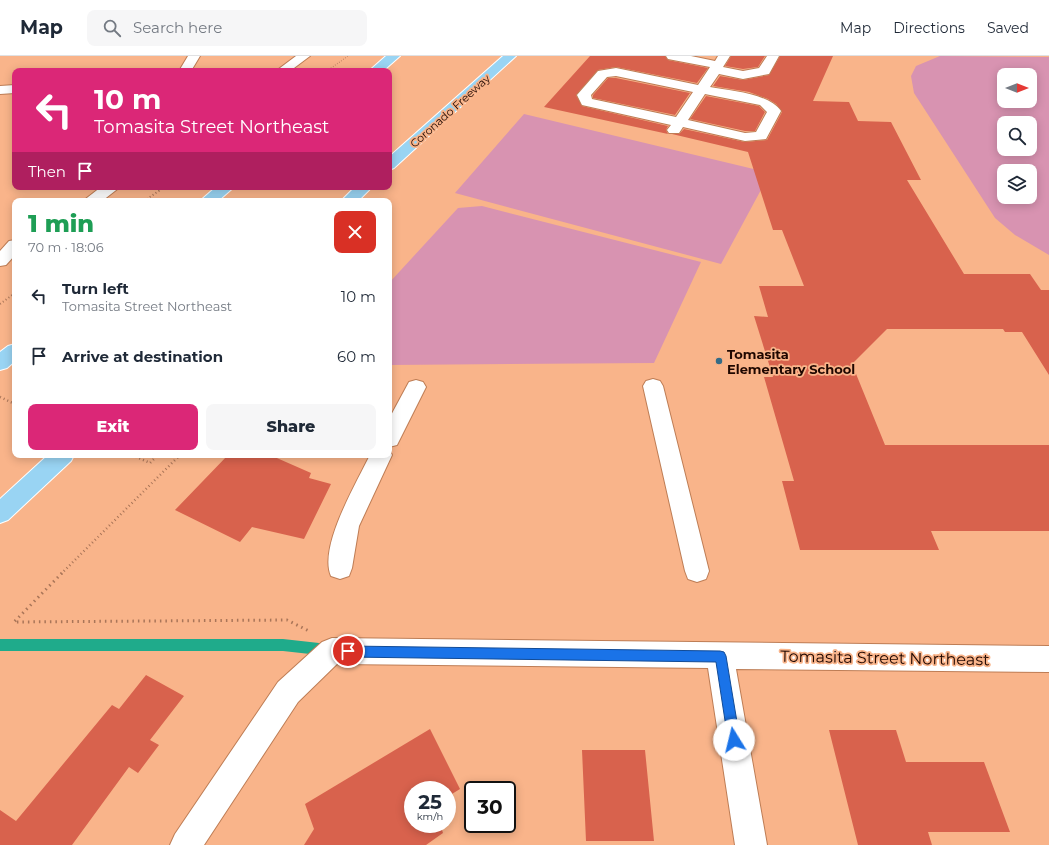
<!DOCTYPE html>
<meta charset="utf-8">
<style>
:root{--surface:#fff;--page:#f6f6f7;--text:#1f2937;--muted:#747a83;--line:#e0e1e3;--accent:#db2777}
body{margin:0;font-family:Montserrat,sans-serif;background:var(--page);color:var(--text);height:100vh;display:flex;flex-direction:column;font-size:15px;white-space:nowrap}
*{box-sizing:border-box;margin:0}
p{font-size:13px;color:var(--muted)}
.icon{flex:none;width:22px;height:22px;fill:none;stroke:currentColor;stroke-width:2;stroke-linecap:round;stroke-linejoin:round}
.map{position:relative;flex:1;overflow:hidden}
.panel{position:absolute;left:12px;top:142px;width:380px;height:260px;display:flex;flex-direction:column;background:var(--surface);border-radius:8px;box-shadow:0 2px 10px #0003}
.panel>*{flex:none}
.guide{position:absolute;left:12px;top:12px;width:380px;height:122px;border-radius:8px;box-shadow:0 2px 10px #0003;background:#db2777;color:#fff;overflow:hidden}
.needle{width:26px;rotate:90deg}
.fabs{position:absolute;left:997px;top:12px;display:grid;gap:8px}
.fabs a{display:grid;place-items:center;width:40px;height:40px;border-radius:8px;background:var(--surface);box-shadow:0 2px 10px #0003;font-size:20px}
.speed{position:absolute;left:404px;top:725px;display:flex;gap:8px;font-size:20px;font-weight:700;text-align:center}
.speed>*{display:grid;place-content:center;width:52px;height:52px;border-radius:50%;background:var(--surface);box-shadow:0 2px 10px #0003;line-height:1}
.speed small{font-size:10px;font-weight:400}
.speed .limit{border:2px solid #111;border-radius:6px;background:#fff;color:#111}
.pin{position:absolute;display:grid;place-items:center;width:34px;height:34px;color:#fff;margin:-17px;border:2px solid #fff;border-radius:50%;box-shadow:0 1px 4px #0007}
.me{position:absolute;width:44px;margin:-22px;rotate:351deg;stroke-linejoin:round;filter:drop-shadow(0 0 3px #0008)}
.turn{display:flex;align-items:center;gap:14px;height:84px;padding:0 16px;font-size:18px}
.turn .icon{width:52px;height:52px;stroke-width:2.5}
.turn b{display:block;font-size:28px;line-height:34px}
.then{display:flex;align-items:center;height:38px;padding:0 16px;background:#0003;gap:8px;font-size:15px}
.round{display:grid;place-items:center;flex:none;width:42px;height:42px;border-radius:8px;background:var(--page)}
.headline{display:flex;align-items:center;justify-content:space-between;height:68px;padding:0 16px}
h1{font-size:24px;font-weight:800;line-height:30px;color:#1e9e55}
.button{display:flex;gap:8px;margin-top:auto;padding:8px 16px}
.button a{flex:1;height:46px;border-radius:8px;background:var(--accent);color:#fff;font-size:16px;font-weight:800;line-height:46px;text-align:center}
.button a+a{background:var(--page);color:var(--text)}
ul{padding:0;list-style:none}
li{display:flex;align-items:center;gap:12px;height:60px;padding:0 16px}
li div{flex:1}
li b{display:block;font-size:15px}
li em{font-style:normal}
header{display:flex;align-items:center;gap:24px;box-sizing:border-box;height:56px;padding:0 20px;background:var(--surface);border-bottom:1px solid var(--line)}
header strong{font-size:19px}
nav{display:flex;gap:22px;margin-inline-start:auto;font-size:14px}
.search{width:280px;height:36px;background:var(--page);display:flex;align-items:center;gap:10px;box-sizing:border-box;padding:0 14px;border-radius:8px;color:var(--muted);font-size:15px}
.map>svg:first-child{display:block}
.green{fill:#d893b1;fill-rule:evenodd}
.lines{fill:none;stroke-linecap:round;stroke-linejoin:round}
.stream{fill:#1fab8b;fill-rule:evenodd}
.building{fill:#d8624d}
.minor-casing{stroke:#be7d55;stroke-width:2}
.highway-casing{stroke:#fff;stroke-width:2}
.path-far3{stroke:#a97558;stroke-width:1.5;stroke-dasharray:0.5 2;stroke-linecap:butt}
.path-far2{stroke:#a97558;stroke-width:2;stroke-dasharray:1 2.5;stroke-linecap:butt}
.path-far1{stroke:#a97558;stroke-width:2.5;stroke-dasharray:1 3;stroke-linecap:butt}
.path{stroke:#a97558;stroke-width:3;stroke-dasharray:1.5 4;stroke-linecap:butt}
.minor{fill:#fff;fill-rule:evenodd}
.highway{fill:#99d4f3;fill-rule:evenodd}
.route{fill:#1a73e8;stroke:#114b97}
.poi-dot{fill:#356b86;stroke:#f9b48a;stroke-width:1.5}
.labels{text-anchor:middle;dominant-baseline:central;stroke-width:3.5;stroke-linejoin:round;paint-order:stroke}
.far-street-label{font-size:11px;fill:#1f0700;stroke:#f9b48a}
.poi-label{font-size:13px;font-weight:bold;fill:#1f0700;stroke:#f9b48a;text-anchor:start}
.near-street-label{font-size:16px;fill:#1f0700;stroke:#f9b48a}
</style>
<header>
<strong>Map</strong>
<div class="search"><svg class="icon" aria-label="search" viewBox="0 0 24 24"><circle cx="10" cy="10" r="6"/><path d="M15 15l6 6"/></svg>Search here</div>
<nav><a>Map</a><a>Directions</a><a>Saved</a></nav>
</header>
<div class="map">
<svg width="1049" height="789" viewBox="0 0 1049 789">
<rect width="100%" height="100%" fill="#f9b48a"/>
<path class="green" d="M 940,0 L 1049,1 L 1049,199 L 1015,179 L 995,162 L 914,37 L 911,20 L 916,10 ZM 1004,19 L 1030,19 L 1030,45 L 1004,45 ZM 1004,67 L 1030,67 L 1030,93 L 1004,93 ZM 1004,115 L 1030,115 L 1030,141 L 1004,141 Z
M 524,58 L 770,117 L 721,208 L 455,137 Z
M 482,150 L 701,206 L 654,307 L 389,309 L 389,227 L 458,152 Z"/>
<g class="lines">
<path class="stream" d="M 0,583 L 283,583 L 328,588 L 332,590 L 334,594 L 332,598 L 328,600 L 283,595 L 0,595 Z"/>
</g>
<path class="building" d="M 590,0 L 665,0 L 668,4 L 708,12 L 697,27 L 616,11 L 598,14 L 576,39 L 582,50 L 668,70 L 666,74 L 668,78 L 544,51 Z
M 731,0 L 765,0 L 758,11 L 743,13 L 725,10 Z
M 780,0 L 833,0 L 813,45 L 849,46 L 858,65 L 891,66 L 921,124 L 907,124 L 964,218 L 1030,218 L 1041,234 L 1049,234 L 1049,319 L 1022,276 L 1005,276 L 1003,273 L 887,273 L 852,308 L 885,389 L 1049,389 L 1049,475 L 931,475 L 939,494 L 800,494 L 782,425 L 794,425 L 764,321 L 773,321 L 754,260 L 768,261 L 759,230 L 804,230 L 782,174 L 773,174 L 748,96 L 672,78 L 679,78 L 684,73 L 745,86 L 767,84 L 782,56 L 776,48 L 768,43 L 749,36 L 713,30 L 720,20 L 743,24 L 769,19 Z
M 608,22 L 616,22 L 690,37 L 675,59 L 593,42 L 593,39 Z
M 706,40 L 759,50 L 765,56 L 755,75 L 745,75 L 690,63 Z
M 228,399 L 270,399 L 311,417 L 309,422 L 331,428 L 304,483 L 252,471 L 240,486 L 175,454 Z
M 146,619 L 184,640 L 150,684 L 159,689 L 138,717 L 129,711 L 72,789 L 0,789 L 0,754 L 16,765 L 112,649 L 119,653 Z
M 430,673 L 460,733 L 447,741 L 447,734 L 413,734 L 413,768 L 440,768 L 443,777 L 426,789 L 304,789 L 314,773 L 305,748 Z
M 829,674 L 896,674 L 906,706 L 984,706 L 1010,776 L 928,776 L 932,789 L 858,789 Z
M 582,694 L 645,694 L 654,785 L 586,785 Z"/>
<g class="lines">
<g class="minor-casing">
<path id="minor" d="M 188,0 L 200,0 L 191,15 L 179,15 Z
M 296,0 L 310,0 L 290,15 L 276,15 Z
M 666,0 L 691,0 L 715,5 L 718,0 L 730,0 L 723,11 L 743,15 L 759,12 L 767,0 L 779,0 L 769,18 L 743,23 L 719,18 L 710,31 C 731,35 768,37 781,55 L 766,83 L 745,85 L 683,71 L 679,77 L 669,77 L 667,74 L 671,69 L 582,49 L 577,39 L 598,15 L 616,12 L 698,29 L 710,11 L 668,3 ZM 616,20 L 693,36 L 676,61 L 592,43 L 591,39 L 607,21 ZM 705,38 L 760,49 L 767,56 L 756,76 L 745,77 L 688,64 Z
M 15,29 L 15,37 L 0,38 L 0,30 Z
M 101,131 L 120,131 L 102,145 L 83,145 Z
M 15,184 L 15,199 L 6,209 L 0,210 L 0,195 L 9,185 Z
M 653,323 L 660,325 L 663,330 L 709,515 L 706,523 L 697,526 L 688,523 L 685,515 L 643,330 L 646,325 Z
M 416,324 L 423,326 L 426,331 L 397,389 L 389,391 L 389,363 L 409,326 Z
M 389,393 L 392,399 L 359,470 L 352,512 L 349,520 L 340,523 L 331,520 C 318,491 357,426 370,399 L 389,399 Z
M 332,582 L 1049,590 L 1049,616 L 736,613 L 767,789 L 735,789 L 708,612 L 337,608 L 298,646 L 204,789 L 170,789 L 175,778 L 278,626 L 322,586 Z"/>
</g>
<g class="highway-casing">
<path id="highway" d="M 386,0 L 400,0 L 383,15 L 369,15 Z
M 503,0 L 516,0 L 394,112 L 389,114 L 389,101 Z
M 216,131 L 234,131 L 218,145 L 200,145 Z
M 355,131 L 372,131 L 358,145 L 341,145 Z
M 15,288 L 15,305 L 7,312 L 0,314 L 0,296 L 8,290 Z
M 48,399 L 74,399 L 71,405 L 8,464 L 0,467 L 0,443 Z"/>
</g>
<path class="path-far3" d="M 327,15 L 348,0
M 159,135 L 164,131"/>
<path class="path-far2" d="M 144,145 L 160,134
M 0,248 L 15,237"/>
<path class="path-far1" d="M 0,341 L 15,348
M 132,399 L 150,407 L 158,399
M 61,518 L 180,399"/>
<path class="path" d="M 62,517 L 14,566 L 287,564 L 309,575"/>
<use href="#minor" class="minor"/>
<use href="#highway" class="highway"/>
</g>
<path class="route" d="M 348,590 L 720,595 L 724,596 L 726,600 L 740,684 L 739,688 L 734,690 L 730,688 L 728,684 L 716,606 L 348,601 L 344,599 L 342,595 L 344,591 Z"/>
<circle class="poi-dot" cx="719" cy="305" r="4"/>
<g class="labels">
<g class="far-street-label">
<text transform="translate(450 55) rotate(-42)">Coronado Freeway</text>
</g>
<g class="poi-label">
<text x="727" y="298">Tomasita<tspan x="727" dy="15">Elementary School</tspan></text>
</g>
<g class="near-street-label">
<text transform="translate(885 602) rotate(1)">Tomasita Street Northeast</text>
</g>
</g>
</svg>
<div class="fabs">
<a><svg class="needle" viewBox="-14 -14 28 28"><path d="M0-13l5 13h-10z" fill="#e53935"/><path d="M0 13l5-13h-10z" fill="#747a83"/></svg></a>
<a><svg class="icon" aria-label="search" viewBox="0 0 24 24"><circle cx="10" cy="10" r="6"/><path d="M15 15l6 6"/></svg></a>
<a><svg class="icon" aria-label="layers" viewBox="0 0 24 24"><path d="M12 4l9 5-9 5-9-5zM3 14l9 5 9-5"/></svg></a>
</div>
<div class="speed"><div>25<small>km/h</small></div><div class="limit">30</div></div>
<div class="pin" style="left:348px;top:595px;background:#d93025"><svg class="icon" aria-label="arrive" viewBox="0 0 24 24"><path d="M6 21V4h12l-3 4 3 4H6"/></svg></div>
<svg class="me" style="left:734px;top:684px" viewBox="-20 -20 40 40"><circle r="19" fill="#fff"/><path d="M0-13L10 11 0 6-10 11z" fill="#1a73e8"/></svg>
<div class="guide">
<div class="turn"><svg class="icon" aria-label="left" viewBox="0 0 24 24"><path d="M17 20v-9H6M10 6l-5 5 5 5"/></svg><div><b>10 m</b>Tomasita Street Northeast</div></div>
<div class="then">Then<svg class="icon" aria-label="arrive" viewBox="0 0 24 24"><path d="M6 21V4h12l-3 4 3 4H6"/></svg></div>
</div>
<section class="panel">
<div class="headline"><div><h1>1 min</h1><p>70 m · 18:06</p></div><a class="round" style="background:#d93025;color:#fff"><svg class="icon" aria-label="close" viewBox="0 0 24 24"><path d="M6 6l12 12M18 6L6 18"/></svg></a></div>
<ul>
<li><svg class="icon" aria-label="left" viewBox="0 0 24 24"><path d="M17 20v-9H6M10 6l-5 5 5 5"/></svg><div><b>Turn left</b><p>Tomasita Street Northeast</p></div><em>10 m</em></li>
<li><svg class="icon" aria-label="arrive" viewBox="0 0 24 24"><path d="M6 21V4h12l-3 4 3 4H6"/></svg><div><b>Arrive at destination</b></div><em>60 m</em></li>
</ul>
<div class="button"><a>Exit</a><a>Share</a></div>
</section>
</div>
